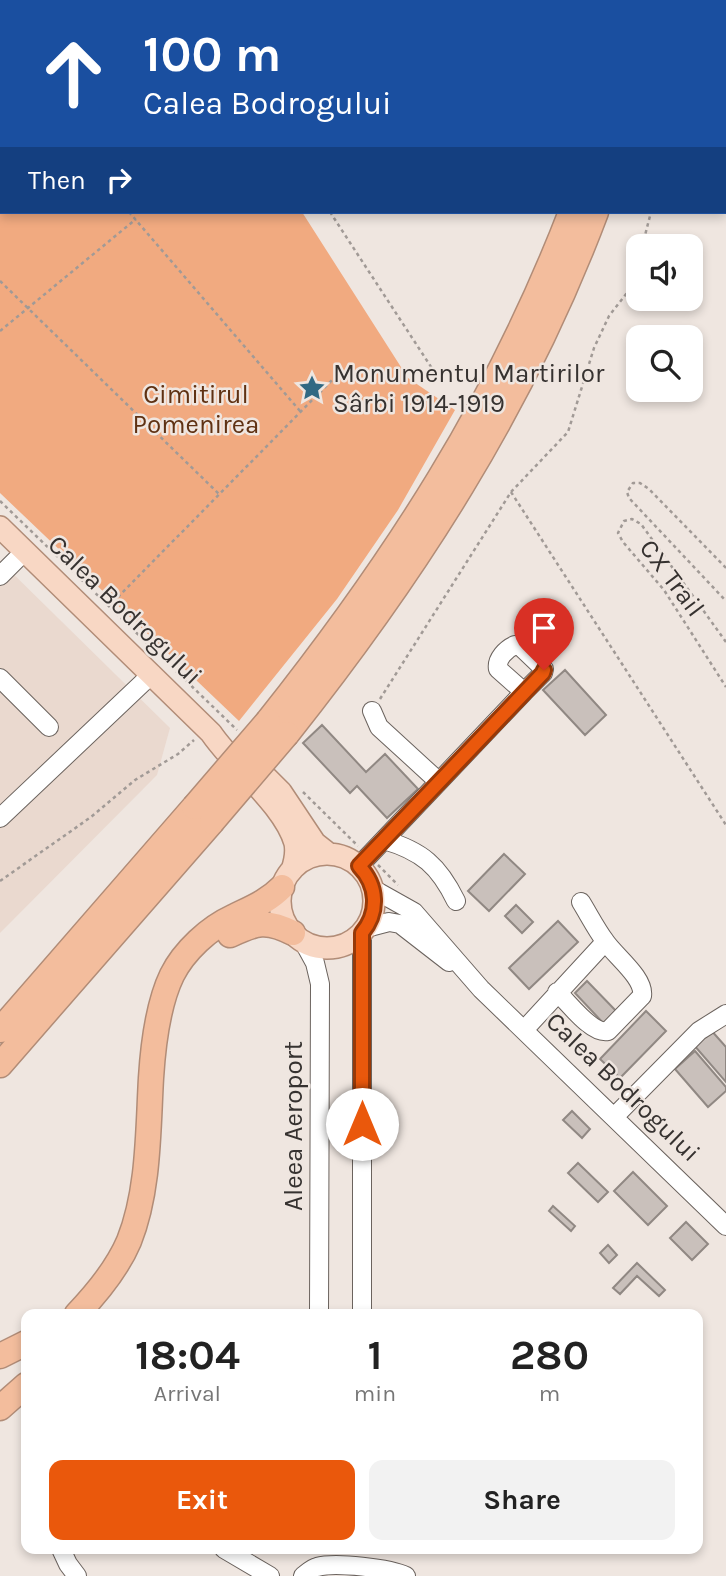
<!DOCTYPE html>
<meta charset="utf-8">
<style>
:root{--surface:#fff;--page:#f2f2f2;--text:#222;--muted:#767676;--accent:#ea580c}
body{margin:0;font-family:Karla,sans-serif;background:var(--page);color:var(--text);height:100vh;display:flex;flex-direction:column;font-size:26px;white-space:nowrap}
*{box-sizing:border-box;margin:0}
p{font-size:23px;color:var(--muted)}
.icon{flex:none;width:38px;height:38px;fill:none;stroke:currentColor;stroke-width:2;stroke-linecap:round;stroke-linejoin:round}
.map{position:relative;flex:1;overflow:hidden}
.details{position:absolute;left:21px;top:1309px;width:682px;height:245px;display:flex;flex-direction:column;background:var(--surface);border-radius:14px;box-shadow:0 4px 10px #0003}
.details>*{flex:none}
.guide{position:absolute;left:0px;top:0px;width:726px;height:214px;box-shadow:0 4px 10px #0003;background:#1a4fa0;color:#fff;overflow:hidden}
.tools{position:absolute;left:626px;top:234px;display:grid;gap:14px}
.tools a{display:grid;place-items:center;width:77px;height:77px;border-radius:14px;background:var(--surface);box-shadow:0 4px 10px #0003;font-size:35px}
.pin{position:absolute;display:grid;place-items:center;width:60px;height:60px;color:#fff;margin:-72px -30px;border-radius:50% 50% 50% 0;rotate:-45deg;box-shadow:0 0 7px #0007}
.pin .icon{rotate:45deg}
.me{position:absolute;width:77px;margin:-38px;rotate:0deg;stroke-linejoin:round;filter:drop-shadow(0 0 5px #0008)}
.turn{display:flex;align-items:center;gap:24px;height:147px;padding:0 28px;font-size:32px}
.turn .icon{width:91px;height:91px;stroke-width:2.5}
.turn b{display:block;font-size:49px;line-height:60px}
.then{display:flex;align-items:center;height:66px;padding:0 28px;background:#0003;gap:14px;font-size:26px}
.eta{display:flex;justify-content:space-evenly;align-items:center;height:119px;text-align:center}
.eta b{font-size:42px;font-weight:700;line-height:49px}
.action{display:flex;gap:14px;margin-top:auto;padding:14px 28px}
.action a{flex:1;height:80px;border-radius:14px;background:var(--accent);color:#fff;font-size:28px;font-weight:700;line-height:80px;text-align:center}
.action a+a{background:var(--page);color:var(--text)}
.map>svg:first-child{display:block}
.built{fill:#ead9cf}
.green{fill:#f1aa80}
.building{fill:#c9c0bb;stroke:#908883;stroke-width:2}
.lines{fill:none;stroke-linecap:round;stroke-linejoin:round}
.minor-casing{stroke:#6b635e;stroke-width:20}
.major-casing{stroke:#b18c77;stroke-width:24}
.highway-casing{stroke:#b18c77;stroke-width:27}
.path{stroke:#a19a96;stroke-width:2.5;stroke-dasharray:3.5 3.5;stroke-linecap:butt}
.minor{stroke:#fff;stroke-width:18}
.major{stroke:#f8d7c4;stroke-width:21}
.highway{stroke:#f3bd9d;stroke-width:24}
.highway-bridge-casing{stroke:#b18c77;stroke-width:27;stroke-linecap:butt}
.highway-bridge{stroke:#f3bd9d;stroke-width:24}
.route-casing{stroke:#983908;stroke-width:18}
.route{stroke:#ea580c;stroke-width:12}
.labels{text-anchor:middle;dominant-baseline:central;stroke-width:5;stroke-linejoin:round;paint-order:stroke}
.poi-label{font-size:26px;fill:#363230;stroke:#efe6e0;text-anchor:start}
.park-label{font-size:26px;fill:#5f3112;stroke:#efe6e0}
.street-label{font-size:26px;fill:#363230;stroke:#efe6e0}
</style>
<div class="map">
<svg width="726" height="1576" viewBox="0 0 726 1576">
<rect width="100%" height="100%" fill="#efe6e0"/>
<path class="built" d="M 0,561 L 170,728 L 157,775 L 0,933 Z"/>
<path class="green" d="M 0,0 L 195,2 L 2,2 L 2,212 L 302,212 L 408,378 L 455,410 L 398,510 L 337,599 L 239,721 L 0,493 Z"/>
<path class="building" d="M 565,670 L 606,715 L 585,735 L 543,690 Z
M 322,725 L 366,772 L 385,754 L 418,789 L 387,818 L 357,786 L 350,793 L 303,743 Z
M 504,854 L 525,874 L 489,911 L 468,891 Z
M 516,905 L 533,922 L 522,933 L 505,916 Z
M 558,921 L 578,942 L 529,989 L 509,968 Z
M 587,981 L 619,1014 L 606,1026 L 575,993 Z
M 646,1011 L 666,1031 L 620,1078 L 600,1059 Z
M 710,1029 L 726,1047 L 726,1082 L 693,1044 Z
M 695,1051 L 726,1087 L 726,1091 L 708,1107 L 675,1069 Z
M 572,1111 L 590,1129 L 582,1138 L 563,1120 Z
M 578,1163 L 608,1192 L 598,1202 L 568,1173 Z
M 633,1172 L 667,1206 L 648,1225 L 614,1191 Z
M 553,1206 L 575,1226 L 571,1231 L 549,1211 Z
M 686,1222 L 708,1244 L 692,1260 L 670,1238 Z
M 608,1245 L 617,1255 L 609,1263 L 600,1253 Z
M 637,1263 L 665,1290 L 659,1296 L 637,1276 L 620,1294 L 613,1288 Z"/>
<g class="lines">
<g class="minor-casing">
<path id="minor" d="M 0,576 L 25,551
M 515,645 L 521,647 L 544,669 L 543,673 L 524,692 L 498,669 C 496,659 506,649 515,645 Z
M 0,678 L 49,727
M 372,711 L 379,727 L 438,781
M 0,818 L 152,674
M 384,840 C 422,851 439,866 456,901
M 359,866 L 524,692
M 373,889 L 414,912 L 481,989 L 726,1226
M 366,928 L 389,922 L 400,924 L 449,962
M 303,941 L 315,963 L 320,984 L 319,1314
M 557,992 C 569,1003 592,1035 608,1031 L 642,996 C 645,978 615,956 605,941 C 596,929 589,915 581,902
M 524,1030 L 605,942
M 614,1117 L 699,1031 L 726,1014
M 362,1314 L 362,933
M 61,1549 L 68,1564 L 77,1576
M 224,1549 L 270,1576
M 303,1576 C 307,1573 312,1568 317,1567 C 335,1562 390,1568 406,1576"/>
</g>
<g class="major-casing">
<path id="major" d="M 0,527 L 211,733 C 234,767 284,805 295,843 C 297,853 295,861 292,870
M 257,768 L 281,792 L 315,843 L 329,854
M280 901a47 47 0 1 1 94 0a47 47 0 1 1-94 0Z"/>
</g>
<g class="highway-casing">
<path id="highway" d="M 639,2 L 639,0
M 662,2 L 663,0
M 268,721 C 395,561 497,404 571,212
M 287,734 C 415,573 523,406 596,212
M 230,935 C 256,923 266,919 293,933
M 0,1030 L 194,807
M 0,1065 L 212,822
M 77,1314 C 97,1293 118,1267 129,1241 C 149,1191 148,1131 151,1078 C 153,1046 158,1004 172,975 C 184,951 209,928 233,917 C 251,908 267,902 282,887
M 0,1356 L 26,1343
M 0,1408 L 26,1385"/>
</g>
<path class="path" d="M 120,0 L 122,2
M 220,0 L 221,2
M 589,2 L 590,0
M 707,2 L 708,0
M 0,60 L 2,62
M 0,173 L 2,172
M 129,212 L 300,411
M 330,212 L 437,376
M 642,247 L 651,212
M 0,281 L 219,494
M 0,331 L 136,219
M 511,492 L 726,825
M 0,501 L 237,730
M 726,568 L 649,489 L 640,483 L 633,483 L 627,492 L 629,498 L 726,601
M 108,607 L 333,379
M 726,642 L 641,524 L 632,519 L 624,521 L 618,533 L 623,542 L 664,590 L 726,687
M 380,699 L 511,492 L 568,432 L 594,348 L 609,316 L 630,289 L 639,257
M 303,792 L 358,846
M 378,865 L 398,885
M 0,881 L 91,817 L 135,780 L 178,754 L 194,740"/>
<use href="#minor" class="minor"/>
<use href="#major" class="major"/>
<use href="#highway" class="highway"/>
<g class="highway-bridge-casing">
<path id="highway-bridge" d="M 194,807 L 268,721
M 212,822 L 287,734"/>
</g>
<use href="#highway-bridge" class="highway-bridge"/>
</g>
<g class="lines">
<g class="route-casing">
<path id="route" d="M 362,1124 L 362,933 C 379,912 378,886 359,866 L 543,673 L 544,670"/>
</g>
<use href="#route" class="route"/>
</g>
<defs>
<g id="sight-bare" transform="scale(2.1)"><path d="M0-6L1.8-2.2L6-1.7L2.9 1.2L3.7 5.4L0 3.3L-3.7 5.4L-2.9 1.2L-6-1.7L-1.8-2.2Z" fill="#316983" stroke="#efe6e0" stroke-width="2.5" paint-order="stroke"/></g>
</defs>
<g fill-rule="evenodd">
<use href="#sight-bare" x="312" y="388"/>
</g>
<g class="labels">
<g class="poi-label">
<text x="333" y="373">Monumentul Martirilor<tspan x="333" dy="30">Sârbi 1914-1919</tspan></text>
</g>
<g class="park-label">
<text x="196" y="394">Cimitirul<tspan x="196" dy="30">Pomenirea</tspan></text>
</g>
<g class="street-label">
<text transform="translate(672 578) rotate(53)">CX Trail</text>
<text transform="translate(125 610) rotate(44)">Calea Bodrogului</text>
<text transform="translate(623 1087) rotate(44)">Calea Bodrogului</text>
<text transform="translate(293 1126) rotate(-90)">Aleea Aeroport</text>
</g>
</g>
</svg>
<div class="tools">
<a><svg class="icon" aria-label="sound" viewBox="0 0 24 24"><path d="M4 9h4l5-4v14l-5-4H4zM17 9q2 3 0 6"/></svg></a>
<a><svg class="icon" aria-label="search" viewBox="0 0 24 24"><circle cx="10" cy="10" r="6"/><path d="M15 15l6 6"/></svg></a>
</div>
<div class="pin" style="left:544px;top:670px;background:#d93025"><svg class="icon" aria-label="arrive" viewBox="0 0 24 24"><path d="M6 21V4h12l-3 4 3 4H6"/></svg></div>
<svg class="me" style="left:362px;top:1124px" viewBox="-20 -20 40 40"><circle r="19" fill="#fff"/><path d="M0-13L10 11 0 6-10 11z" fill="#ea580c"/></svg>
<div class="guide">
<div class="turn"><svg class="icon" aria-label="ahead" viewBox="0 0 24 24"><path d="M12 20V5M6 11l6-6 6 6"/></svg><div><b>100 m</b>Calea Bodrogului</div></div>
<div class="then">Then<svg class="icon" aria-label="right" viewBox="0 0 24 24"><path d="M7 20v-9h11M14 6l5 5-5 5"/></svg></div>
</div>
<section class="details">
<div class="eta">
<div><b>18:04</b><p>Arrival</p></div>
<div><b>1</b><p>min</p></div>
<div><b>280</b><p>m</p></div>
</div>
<div class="action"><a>Exit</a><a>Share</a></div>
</section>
</div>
